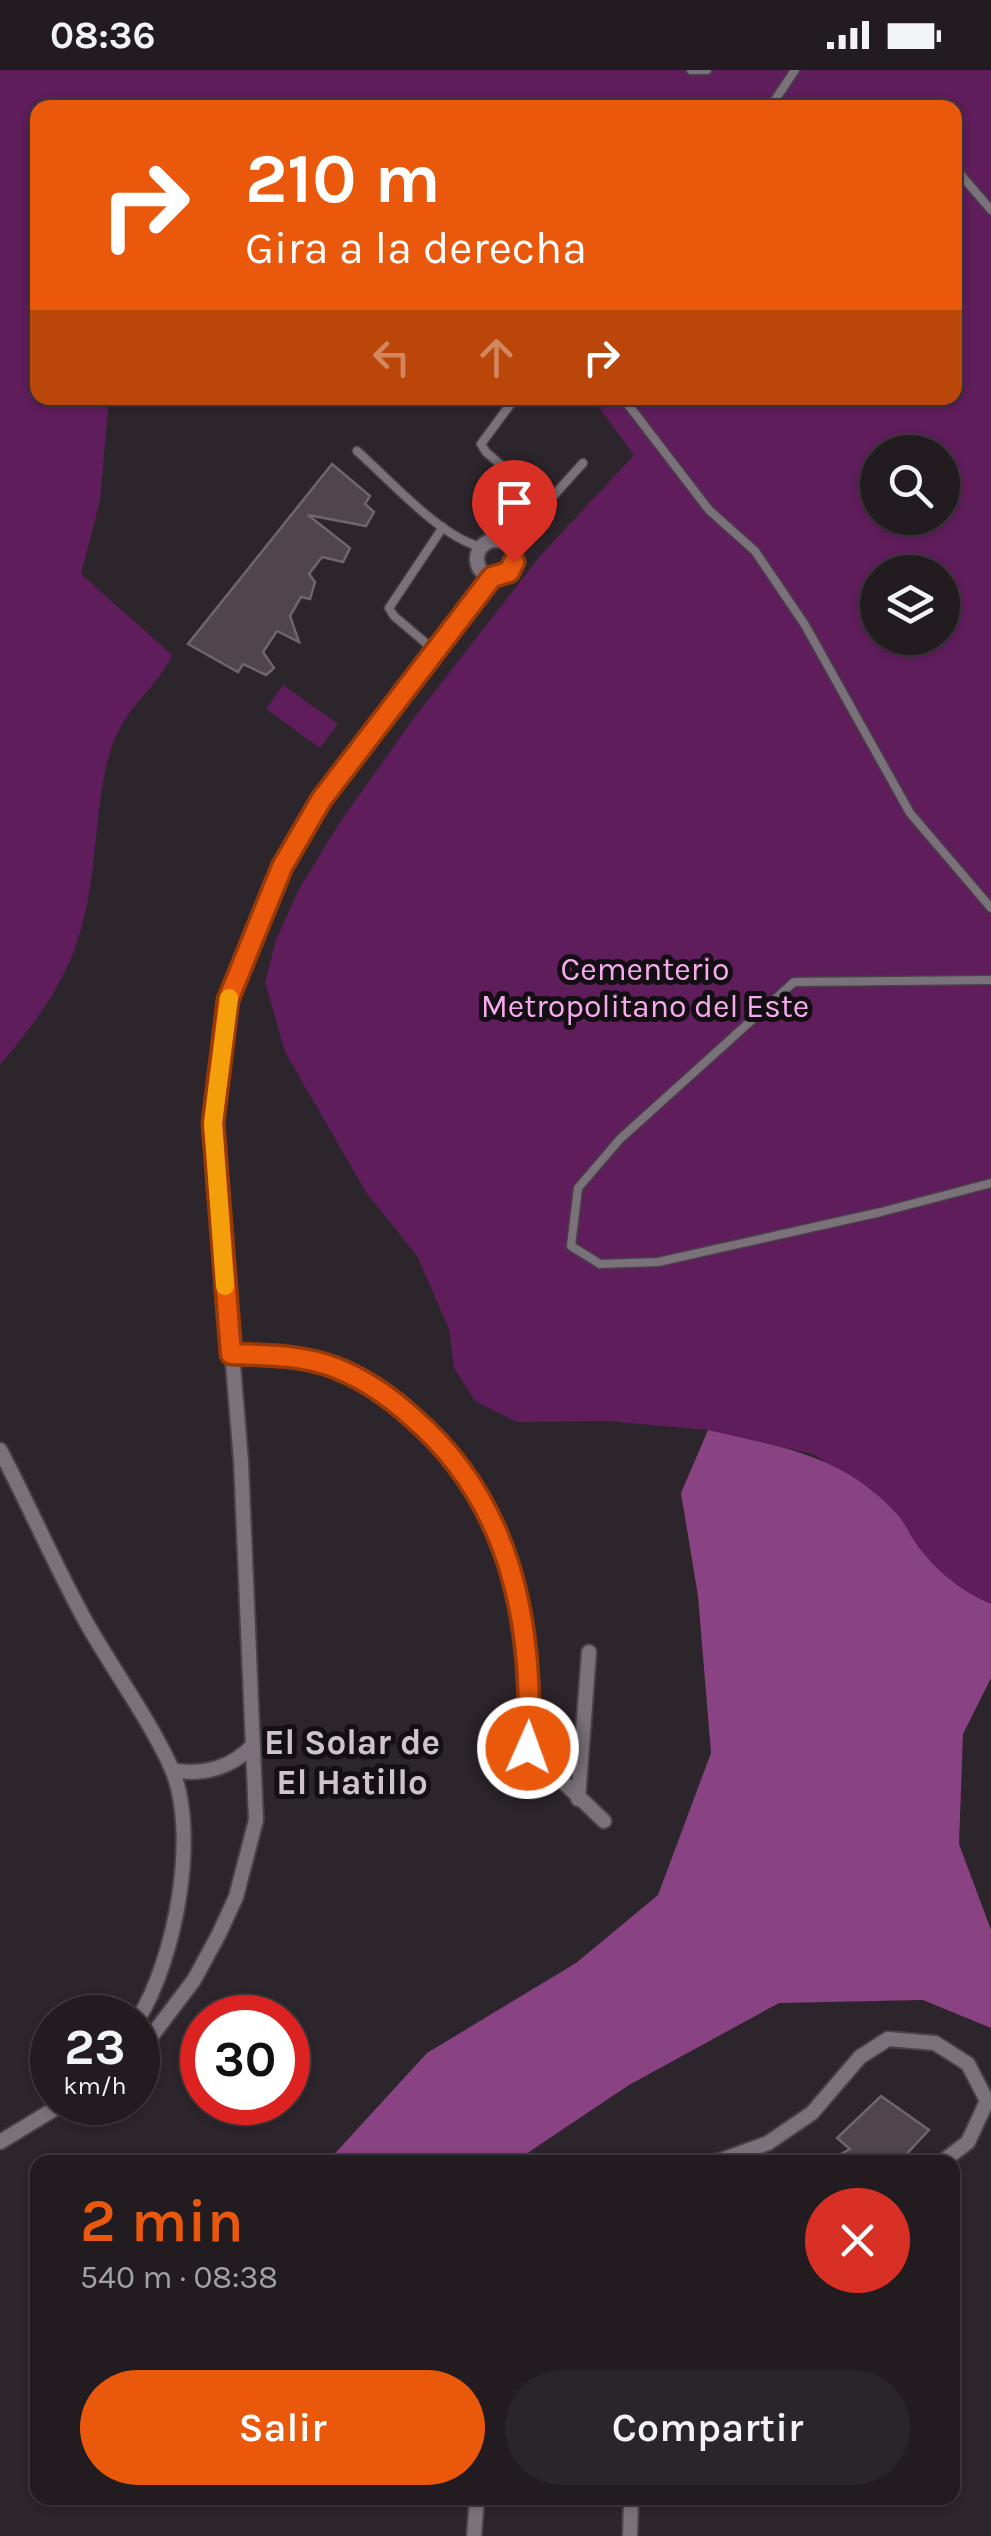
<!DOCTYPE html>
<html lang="es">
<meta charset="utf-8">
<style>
:root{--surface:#221c21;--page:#2a252a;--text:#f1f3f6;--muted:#a2a1a5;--line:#3f3a3f;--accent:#ea580c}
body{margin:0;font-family:Karla,sans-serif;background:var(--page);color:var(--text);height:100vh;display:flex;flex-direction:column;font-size:38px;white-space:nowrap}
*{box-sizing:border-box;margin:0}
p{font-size:32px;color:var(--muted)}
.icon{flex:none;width:55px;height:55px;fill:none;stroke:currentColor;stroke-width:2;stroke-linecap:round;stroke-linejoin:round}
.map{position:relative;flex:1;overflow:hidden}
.side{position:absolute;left:30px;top:2085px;width:930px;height:350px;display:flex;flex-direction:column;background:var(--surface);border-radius:20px;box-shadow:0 2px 8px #0004,0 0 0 2px var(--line)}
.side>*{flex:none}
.guide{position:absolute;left:30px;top:30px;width:932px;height:305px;border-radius:20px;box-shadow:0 2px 8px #0004,0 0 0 2px var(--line);background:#ea580c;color:#fff;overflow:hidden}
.buttons{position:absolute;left:860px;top:365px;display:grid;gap:20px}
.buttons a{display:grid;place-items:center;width:100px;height:100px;border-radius:50%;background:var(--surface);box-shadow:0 2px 8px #0004,0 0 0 2px var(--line);font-size:50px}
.speed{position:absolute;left:30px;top:1925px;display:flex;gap:20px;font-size:50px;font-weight:700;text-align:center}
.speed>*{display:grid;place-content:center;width:130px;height:130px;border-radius:50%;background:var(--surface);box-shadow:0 2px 8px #0004,0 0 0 2px var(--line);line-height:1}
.speed small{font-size:25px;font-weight:400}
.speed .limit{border:15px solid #d22;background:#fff;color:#111}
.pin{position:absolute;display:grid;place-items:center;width:85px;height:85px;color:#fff;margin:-102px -42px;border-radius:50% 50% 50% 0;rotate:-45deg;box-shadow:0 0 10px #0007}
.pin .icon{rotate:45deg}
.me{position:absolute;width:110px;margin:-55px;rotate:2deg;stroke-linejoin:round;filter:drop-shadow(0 0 8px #0008)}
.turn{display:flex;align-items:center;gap:35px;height:210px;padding:0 50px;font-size:45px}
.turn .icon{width:130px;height:130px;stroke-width:2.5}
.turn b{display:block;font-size:70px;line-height:85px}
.lanes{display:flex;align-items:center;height:95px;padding:0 50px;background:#0003;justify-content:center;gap:50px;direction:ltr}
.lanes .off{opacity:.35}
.round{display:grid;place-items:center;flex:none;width:105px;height:105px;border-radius:52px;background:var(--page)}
.head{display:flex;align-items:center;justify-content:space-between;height:170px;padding:0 50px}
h1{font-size:60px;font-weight:600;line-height:75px;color:var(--accent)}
.primary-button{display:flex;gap:20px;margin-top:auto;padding:20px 50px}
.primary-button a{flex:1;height:115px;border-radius:60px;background:var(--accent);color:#fff;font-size:40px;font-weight:600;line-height:115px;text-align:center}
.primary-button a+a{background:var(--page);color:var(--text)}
.status{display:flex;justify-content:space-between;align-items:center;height:70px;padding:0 50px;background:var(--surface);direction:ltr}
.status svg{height:28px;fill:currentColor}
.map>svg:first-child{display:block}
.green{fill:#5f1d5b;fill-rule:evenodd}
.forest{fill:#894282}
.building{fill:#4e454d;stroke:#6f656d;stroke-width:2.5}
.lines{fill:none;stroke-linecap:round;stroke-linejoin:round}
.service-casing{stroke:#484247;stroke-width:11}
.minor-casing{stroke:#484247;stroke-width:18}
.service{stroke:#7b717a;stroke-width:8}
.minor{stroke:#7b717a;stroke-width:14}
.route-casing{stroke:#983908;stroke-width:25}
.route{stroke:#ea580c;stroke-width:18}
.slow{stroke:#f59e0b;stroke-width:18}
.labels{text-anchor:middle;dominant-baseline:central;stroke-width:10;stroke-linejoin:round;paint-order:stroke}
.park-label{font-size:32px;fill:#f8aaef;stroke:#130f13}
.neighbourhood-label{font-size:35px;font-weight:bold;fill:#cfc4ce;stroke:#130f13}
</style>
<div class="status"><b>08:36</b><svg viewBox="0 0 49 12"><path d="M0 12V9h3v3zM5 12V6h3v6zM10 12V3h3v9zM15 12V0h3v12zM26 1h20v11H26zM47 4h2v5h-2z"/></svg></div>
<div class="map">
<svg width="991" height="2466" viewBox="0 0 991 2466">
<rect width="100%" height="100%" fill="#2d252c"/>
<path class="green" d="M 0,0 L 991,0 L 991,1534 L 958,1520 L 918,1478 L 896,1442 L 813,1384 L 708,1360 L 607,1351 L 517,1352 L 475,1331 L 454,1298 L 449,1259 L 417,1186 L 366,1122 L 285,982 L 265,912 L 276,870 L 299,819 L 340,752 L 414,648 L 541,485 L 634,385 L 592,328 L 955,328 L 955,38 L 38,38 L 38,328 L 109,328 L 100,430 L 81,504 L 172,585 C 159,614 133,632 119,660 C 100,695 98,757 93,796 C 82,888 57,926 0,995 ZM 878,382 L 942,382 L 942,448 L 878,448 ZM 878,502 L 942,502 L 942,568 L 878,568 Z
M 283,615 L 338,654 L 320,678 L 266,639 Z"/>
<path class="forest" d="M 708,1360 C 780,1377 840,1384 894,1441 C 905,1451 910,1467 920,1479 C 940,1504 961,1521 991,1534 L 991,1608 L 963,1664 L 959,1774 L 991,1860 L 991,1958 L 923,1930 L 779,1933 L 629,2015 L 514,2092 L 327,2092 L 427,1983 L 576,1893 L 658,1825 L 711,1683 L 698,1526 L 681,1423 Z"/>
<path class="building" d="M 332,394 L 370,426 L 365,434 L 374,442 L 366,456 L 308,445 L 350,478 L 343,492 L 322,487 L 309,504 L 315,512 L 310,529 L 301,527 L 290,546 L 299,572 L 277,561 L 263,582 L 274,598 L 266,605 L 243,594 L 238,602 L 188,574 Z
M 881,2026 L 929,2060 L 899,2092 L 826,2092 L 850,2079 L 837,2068 Z"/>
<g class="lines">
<g class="service-casing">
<path id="service" d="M 691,0 L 707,0
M 771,36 L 809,38
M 764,38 L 771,36 L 795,0
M 955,98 L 991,140
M 515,328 L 481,374 L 486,382 L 546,434
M 623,328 L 709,440 L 755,481 L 805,555 L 910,743 L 991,838
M 357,381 C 390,410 440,467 481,477
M 509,475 L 583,393
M 434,580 L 394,546 L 389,538 L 443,457
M 991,910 L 794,912 L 620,1069 L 578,1118 L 571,1176 L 600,1194 L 658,1192 L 881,1142 L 991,1113"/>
</g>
<g class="minor-casing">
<path id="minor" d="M477 489a19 19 0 1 1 38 0a19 19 0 1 1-38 0Z
M 231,1284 C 266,1285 303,1285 336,1298 C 412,1327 475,1401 505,1475 C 515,1501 519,1530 524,1557 C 530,1584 537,1652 528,1678 C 525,1689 513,1700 507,1710
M 0,1380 C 30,1437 55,1496 86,1552 C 113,1600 148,1647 171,1697 C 200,1763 175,1890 138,1949
M 528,1678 L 604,1751
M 172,1700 C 202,1706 232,1698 253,1675
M 578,1729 L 589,1582
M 138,1984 L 194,1910 L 219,1864 L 236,1827 L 256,1750 L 241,1391 L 213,1053 L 228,930 L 282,797 L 321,730 L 492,507
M 0,2072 L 66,2032
M 716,2092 L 768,2073 L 812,2043 L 860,1987 L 888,1969 L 935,1973 L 968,1994 L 987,2031 L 968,2072 L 942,2092
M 474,2466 L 477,2428
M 630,2466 L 631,2428"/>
</g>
<use href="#service" class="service"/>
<use href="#minor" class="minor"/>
</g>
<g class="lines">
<g class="route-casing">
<path id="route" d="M 514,492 L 509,502 L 492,507 L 321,730 L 282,797 L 228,930 L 213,1053 L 231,1284 C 266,1285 303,1285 336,1298 C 364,1309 390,1327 412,1347 C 511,1432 534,1553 528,1678"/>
</g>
<use href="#route" class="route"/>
<path class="slow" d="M 225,1216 L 213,1053 L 229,928"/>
</g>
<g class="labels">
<g class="park-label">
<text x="645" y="899">Cementerio<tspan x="645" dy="37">Metropolitano del Este</tspan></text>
</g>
<g class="neighbourhood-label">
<text x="352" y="1672">El Solar de<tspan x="352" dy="40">El Hatillo</tspan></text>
</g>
</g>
</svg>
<div class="buttons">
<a><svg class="icon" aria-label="search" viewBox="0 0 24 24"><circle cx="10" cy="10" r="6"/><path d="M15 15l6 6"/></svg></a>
<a><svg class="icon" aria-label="layers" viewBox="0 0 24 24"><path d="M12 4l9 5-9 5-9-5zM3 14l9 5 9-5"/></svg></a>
</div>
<div class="speed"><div>23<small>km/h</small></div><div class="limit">30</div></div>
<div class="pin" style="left:514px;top:492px;background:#d93025"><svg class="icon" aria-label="arrive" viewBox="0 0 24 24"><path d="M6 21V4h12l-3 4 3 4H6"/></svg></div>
<svg class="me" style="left:528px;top:1678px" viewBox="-20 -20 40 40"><circle r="17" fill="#ea580c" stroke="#fff" stroke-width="3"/><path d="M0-11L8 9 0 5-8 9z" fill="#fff"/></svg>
<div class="guide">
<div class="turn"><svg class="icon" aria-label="right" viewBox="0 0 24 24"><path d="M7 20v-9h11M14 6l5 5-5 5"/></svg><div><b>210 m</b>Gira a la derecha</div></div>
<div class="lanes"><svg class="icon off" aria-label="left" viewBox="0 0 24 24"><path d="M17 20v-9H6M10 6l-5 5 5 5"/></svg><svg class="icon off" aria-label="ahead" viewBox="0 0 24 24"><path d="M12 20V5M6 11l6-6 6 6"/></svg><svg class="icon" aria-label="right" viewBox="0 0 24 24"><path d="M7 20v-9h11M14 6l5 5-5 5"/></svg></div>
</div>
<section class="side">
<div class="head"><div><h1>2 min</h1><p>540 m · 08:38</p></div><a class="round" style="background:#d93025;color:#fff"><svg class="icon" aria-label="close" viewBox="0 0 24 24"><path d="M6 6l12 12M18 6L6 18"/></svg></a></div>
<div class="primary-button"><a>Salir</a><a>Compartir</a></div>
</section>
</div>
